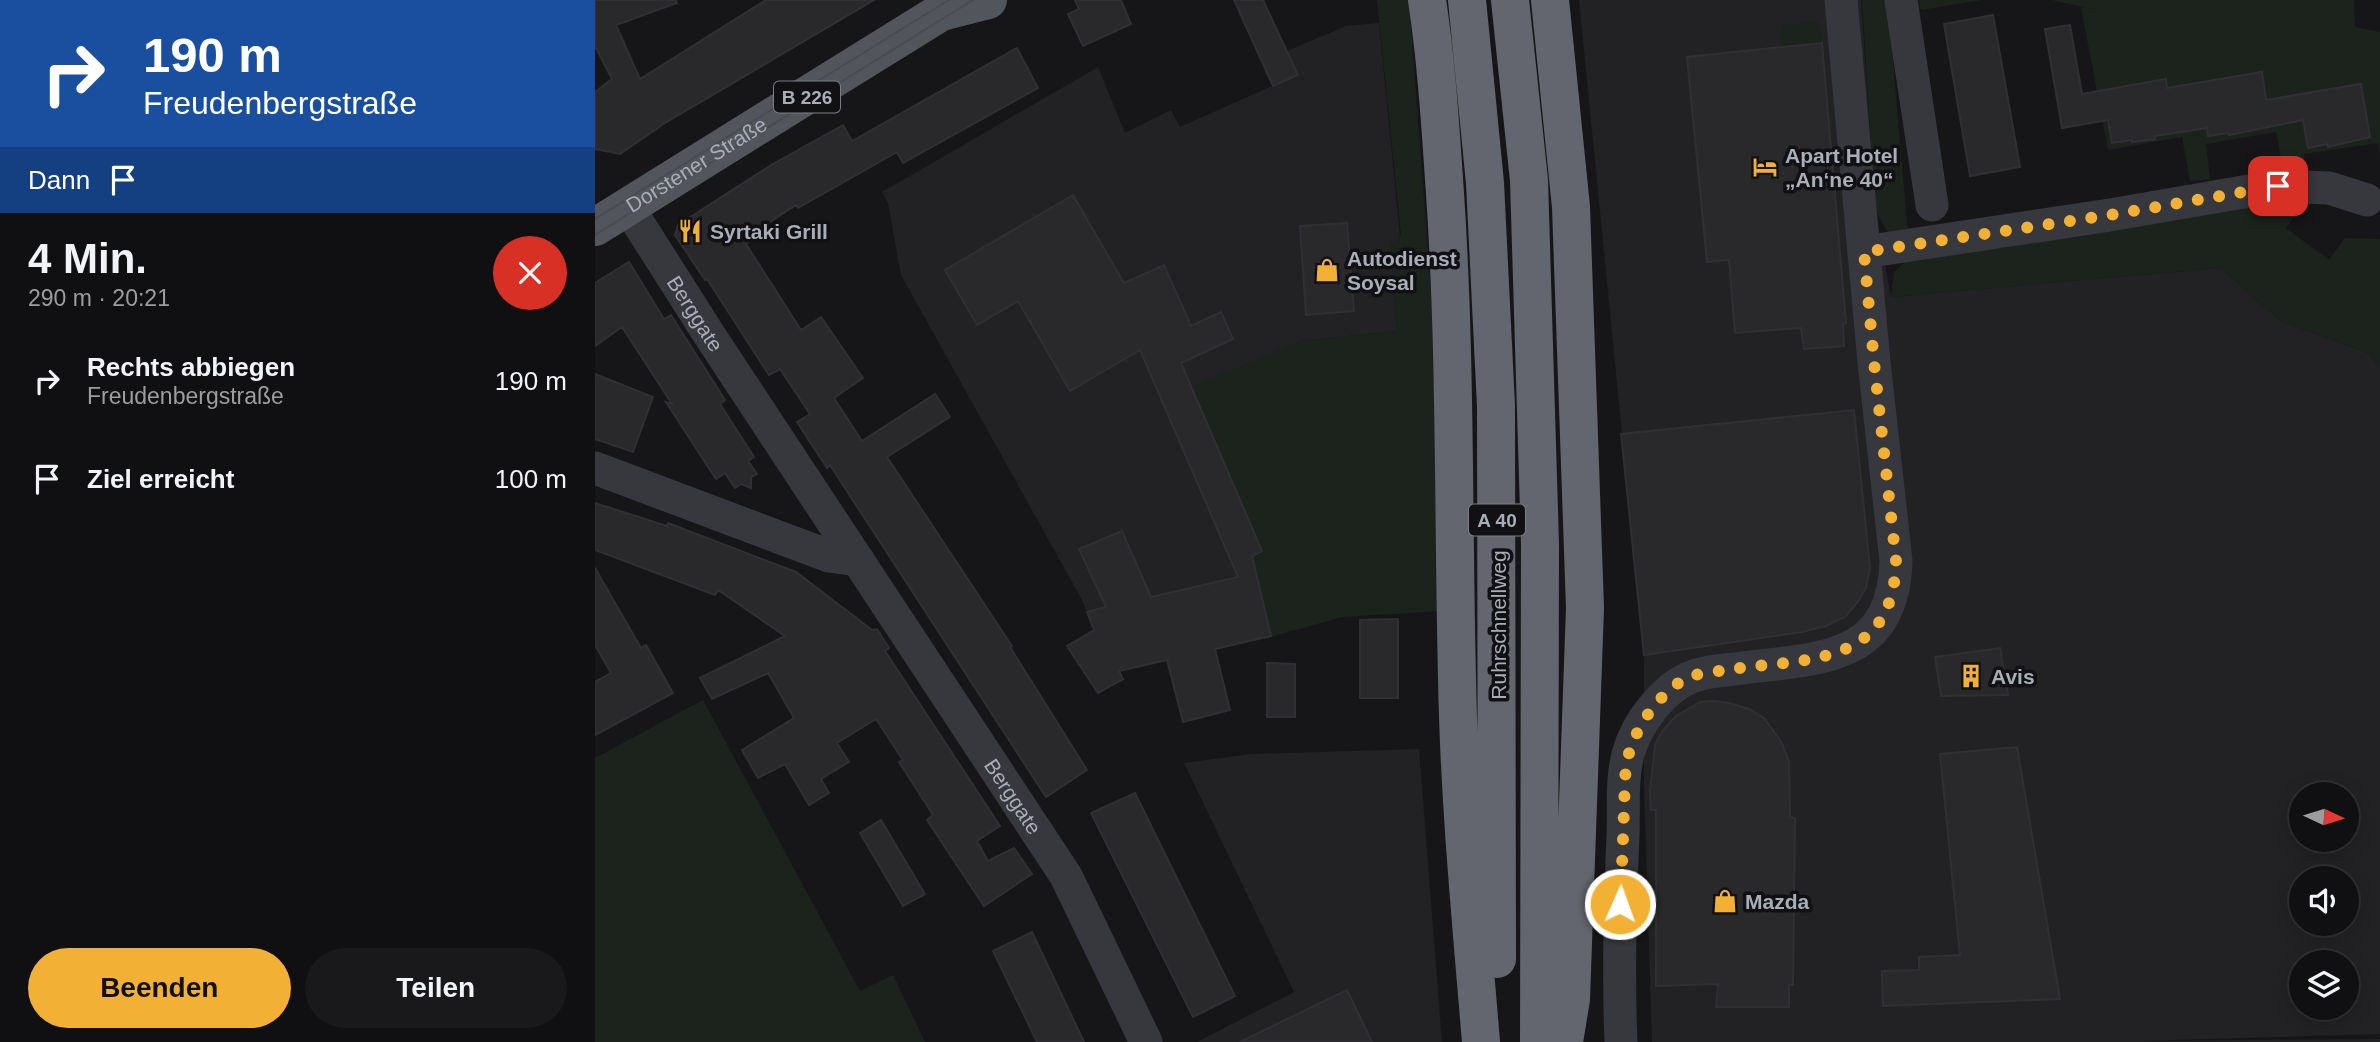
<!DOCTYPE html>
<html lang="de">
<meta charset="utf-8">
<style>
:root{--surface:#101012;--page:#19191b;--text:#f1f3f6;--muted:#9c9d9f;--line:#303032;--accent:#f2b134}
body{margin:0;font-family:Arial,sans-serif;background:var(--page);color:var(--text);height:100vh;display:flex;flex-direction:column;font-size:26px;white-space:nowrap}
*{box-sizing:border-box;margin:0}
p{font-size:23px;color:var(--muted)}
.icon{flex:none;width:38px;height:38px;fill:none;stroke:currentColor;stroke-width:2;stroke-linecap:round;stroke-linejoin:round}
.map{position:relative;flex:1;overflow:hidden}
.side{display:flex;flex-direction:column;background:var(--surface);width:595px}
.side>*{flex:none}
.banner{background:#1a4fa0;color:#fff;overflow:hidden}
.needle{width:46px;rotate:94deg}
.buttons{position:absolute;left:1694px;top:782px;display:grid;gap:14px}
.buttons a{display:grid;place-items:center;width:70px;height:70px;border-radius:50%;background:var(--surface);box-shadow:0 4px 18px #0003,0 0 0 2px var(--line);font-size:35px}
.pin{position:absolute;display:grid;place-items:center;width:60px;height:60px;color:#fff;margin:-30px;border-radius:14px;box-shadow:0 4px 10px #0006}
.me{position:absolute;width:77px;margin:-38px;rotate:2deg;stroke-linejoin:round;filter:drop-shadow(0 0 5px #0008)}
.turn{display:flex;align-items:center;gap:24px;height:147px;padding:0 28px;font-size:32px}
.turn .icon{width:91px;height:91px;stroke-width:2.5}
.turn b{display:block;font-size:49px;line-height:60px}
.then{display:flex;align-items:center;height:66px;padding:0 28px;background:#0003;gap:14px;font-size:26px}
.round{display:grid;place-items:center;flex:none;width:74px;height:74px;border-radius:37px;background:var(--page)}
.headline{display:flex;align-items:center;justify-content:space-between;height:119px;padding:0 28px}
h1{font-size:42px;font-weight:700;line-height:52px}
.button{display:flex;gap:14px;margin-top:auto;padding:14px 28px}
.button a{flex:1;height:80px;border-radius:42px;background:var(--accent);color:#111;font-size:28px;font-weight:700;line-height:80px;text-align:center}
.button a+a{background:var(--page);color:var(--text)}
ul{padding:0;list-style:none}
li{display:flex;align-items:center;gap:21px;height:98px;padding:0 28px}
li div{flex:1}
li b{display:block;font-size:26px}
li em{font-style:normal}
main{display:flex;flex:1;min-height:0}
.map>svg:first-child{display:block}
.built{fill:#222225;fill-rule:evenodd}
.green{fill:#1c231d}
.building{fill:#29292c;stroke:#303034;stroke-width:2}
.lines{fill:none;stroke-linecap:round;stroke-linejoin:round}
.street{stroke:#37383d;stroke-width:33}
.primary{stroke:#53555c;stroke-width:38}
.highway{stroke:#63666e;stroke-width:38}
.tram{stroke:#4a4c52;stroke-width:2}
.route{stroke:#f2b134;stroke-width:12;stroke-dasharray:0 21.6}
.labels{text-anchor:middle;dominant-baseline:central;stroke-width:7;stroke-linejoin:round;paint-order:stroke}
.shield{fill:#111113;stroke:#7b7e86;stroke-width:2}
.shield-label{font-size:19px;font-weight:bold;fill:#a8adb8}
.poi-label{font-size:21px;font-weight:bold;fill:#a8adb8;stroke:#111113;text-anchor:start}
.street-label{font-size:21px;fill:#a8adb8;stroke:#111113}
</style>
<main>
<section class="side">
<div class="banner">
<div class="turn"><svg class="icon" aria-label="right" viewBox="0 0 24 24"><path d="M7 20v-9h11M14 6l5 5-5 5"/></svg><div><b>190 m</b>Freudenbergstraße</div></div>
<div class="then">Dann<svg class="icon" aria-label="arrive" viewBox="0 0 24 24"><path d="M6 21V4h12l-3 4 3 4H6"/></svg></div>
</div>
<div class="headline"><div><h1>4 Min.</h1><p>290 m · 20:21</p></div><a class="round" style="background:#d93025;color:#fff"><svg class="icon" aria-label="close" viewBox="0 0 24 24"><path d="M6 6l12 12M18 6L6 18"/></svg></a></div>
<ul>
<li><svg class="icon" aria-label="right" viewBox="0 0 24 24"><path d="M7 20v-9h11M14 6l5 5-5 5"/></svg><div><b>Rechts abbiegen</b><p>Freudenbergstraße</p></div><em>190 m</em></li>
<li><svg class="icon" aria-label="arrive" viewBox="0 0 24 24"><path d="M6 21V4h12l-3 4 3 4H6"/></svg><div><b>Ziel erreicht</b></div><em>100 m</em></li>
</ul>
<div class="button"><a>Beenden</a><a>Teilen</a></div>
</section>
<div class="map">
<svg width="1785" height="1042" viewBox="0 0 1785 1042">
<rect width="100%" height="100%" fill="#161618"/>
<path class="built" d="M 984,0 L 1266,0 L 1280,210 L 1296,297 L 1626,268 L 1686,321 L 1773,353 L 1785,368 L 1785,1034 L 1541,1041 L 1785,1039 L 1785,1042 L 1057,1042 L 1049,787 L 1049,655 ZM 1706,794 L 1752,794 L 1752,840 L 1706,840 ZM 1706,878 L 1752,878 L 1752,924 L 1706,924 ZM 1706,962 L 1752,962 L 1752,1008 L 1706,1008 Z
M 784,23 L 805,237 L 796,246 L 802,331 L 704,341 L 667,551 L 638,564 L 661,573 L 676,637 L 524,671 L 499,630 L 487,600 L 306,275 L 293,203 L 287,192 L 503,67 L 530,133 L 576,110 L 585,127 L 702,75 L 692,51 L 751,26 Z
M 824,749 L 847,1042 L 602,1042 L 699,992 L 589,763 L 656,754 Z"/>
<path class="green" d="M 782,0 L 814,0 L 836,292 L 846,611 L 747,617 L 676,637 L 661,573 L 637,564 L 667,551 L 596,387 L 704,341 L 802,331 L 796,246 L 806,235 Z
M 1267,0 L 1299,0 L 1303,29 L 1297,50 L 1313,235 L 1294,234 L 1280,210 Z
M 1324,0 L 1387,0 L 1326,10 Z
M 1457,0 L 1759,0 L 1760,27 L 1785,32 L 1785,156 L 1783,143 L 1709,154 L 1710,166 L 1688,167 L 1681,132 L 1611,144 L 1615,179 L 1595,181 L 1587,137 L 1513,150 L 1486,7 L 1514,13 Z
M 1223,21 L 1227,43 L 1186,47 L 1184,26 Z
M 1669,201 L 1696,202 L 1706,206 L 1691,228 L 1734,260 L 1750,238 L 1785,239 L 1785,368 L 1773,353 L 1686,321 L 1626,268 L 1296,297 L 1299,272 L 1310,262 Z
M 108,700 L 265,991 L 298,975 L 330,1042 L 0,1042 L 0,758 Z"/>
<path class="building" d="M 0,0 L 81,0 L 82,3 L 21,25 L 45,79 L 171,0 L 279,0 L 70,123 L 25,154 L 0,149 L 0,92 L 17,79 L 0,46 Z
M 480,0 L 526,0 L 536,24 L 488,46 L 473,14 L 484,9 Z
M 639,0 L 668,0 L 703,75 L 678,86 Z
M 1398,15 L 1425,167 L 1375,176 L 1349,24 Z
M 1475,25 L 1487,94 L 1571,79 L 1572,88 L 1667,72 L 1671,100 L 1766,84 L 1775,137 L 1733,147 L 1733,144 L 1713,148 L 1708,120 L 1634,135 L 1633,133 L 1613,136 L 1612,128 L 1560,136 L 1560,139 L 1537,142 L 1537,140 L 1517,143 L 1513,120 L 1467,128 L 1450,29 Z
M 1227,43 L 1251,323 L 1248,324 L 1249,346 L 1209,349 L 1206,328 L 1140,333 L 1134,260 L 1112,262 L 1092,57 Z
M 422,48 L 443,88 L 308,163 L 302,152 L 203,208 L 201,205 L 158,233 L 162,237 L 151,244 L 206,330 L 226,317 L 268,378 L 239,398 L 267,441 L 340,394 L 355,417 L 292,457 L 417,646 L 415,647 L 492,770 L 451,797 L 235,465 L 232,468 L 202,422 L 215,414 L 185,369 L 174,375 L 112,279 L 110,280 L 80,235 L 83,225 L 178,164 L 248,125 L 257,141 Z
M 478,195 L 529,283 L 569,265 L 596,326 L 626,312 L 638,339 L 586,363 L 667,551 L 657,556 L 676,636 L 620,649 L 635,710 L 588,722 L 572,660 L 524,671 L 528,679 L 503,693 L 472,646 L 499,630 L 492,612 L 511,607 L 484,549 L 527,531 L 556,597 L 643,577 L 545,350 L 475,391 L 423,301 L 382,325 L 350,270 Z
M 752,223 L 759,311 L 711,315 L 705,226 Z
M 34,262 L 69,319 L 76,315 L 130,400 L 125,404 L 159,457 L 153,461 L 162,474 L 156,477 L 156,488 L 146,484 L 140,488 L 130,473 L 121,479 L 71,402 L 77,404 L 27,327 L 0,346 L 0,283 Z
M 0,374 L 58,397 L 38,452 L 0,439 Z
M 1259,410 L 1275,568 L 1271,588 L 1262,603 L 1250,617 L 1231,626 L 1207,632 L 1049,655 L 1026,434 Z
M 0,503 L 72,526 L 73,523 L 201,572 L 277,630 L 282,629 L 294,648 L 290,651 L 405,826 L 382,841 L 393,861 L 419,848 L 437,874 L 389,906 L 332,820 L 338,815 L 304,762 L 308,760 L 281,719 L 242,743 L 254,762 L 226,779 L 234,793 L 214,805 L 190,764 L 163,778 L 147,750 L 199,718 L 173,673 L 117,699 L 105,678 L 190,636 L 123,590 L 120,595 L 0,550 Z
M 0,568 L 46,648 L 51,645 L 78,693 L 0,735 L 0,682 L 16,673 L 0,645 Z
M 803,619 L 803,698 L 765,698 L 765,620 Z
M 1405,648 L 1413,695 L 1346,696 L 1340,657 Z
M 672,663 L 700,664 L 700,717 L 672,717 Z
M 1119,701 L 1135,703 L 1154,709 L 1169,718 L 1187,743 L 1194,762 L 1195,817 L 1200,818 L 1198,985 L 1194,985 L 1194,1007 L 1121,1007 L 1123,984 L 1061,986 L 1061,810 L 1056,810 L 1055,791 L 1060,745 L 1068,730 L 1081,716 L 1105,702 Z
M 1422,747 L 1465,999 L 1288,1006 L 1287,971 L 1324,970 L 1324,957 L 1365,955 L 1345,754 Z
M 540,793 L 640,996 L 598,1017 L 496,813 Z
M 286,820 L 330,894 L 308,906 L 265,833 Z
M 437,932 L 489,1042 L 442,1042 L 398,951 Z
M 752,990 L 777,1042 L 645,1042 Z"/>
<g class="lines">
<g class="street">
<path d="M 1306,0 L 1337,205"/>
<path id="s1" d="M 33,207 L 115,336 L 471,876 L 551,1042"/>
<path d="M 1269,252 L 1515,215 L 1683,186 L 1734,188 L 1772,200"/>
<path d="M 0,468 L 234,556 L 263,560"/>
<path d="M 1026,1042 C 1023,973 1025,904 1028,836 C 1029,809 1026,777 1034,751 C 1037,741 1044,727 1050,718 C 1059,705 1074,688 1088,681 C 1103,672 1122,671 1139,669 C 1218,658 1298,665 1301,561 L 1279,362 L 1246,0"/>
</g>
<g class="primary">
<path d="M 346,12 L 393,0"/>
<path id="s2" d="M 0,227 L 346,12 L 357,0"/>
</g>
<path class="highway" d="M 832,0 C 841,59 845,120 849,179 C 861,345 858,511 862,677 C 864,799 876,921 886,1042
M 872,0 L 890,183 L 901,406 L 902,959
M 915,0 L 934,180 L 945,544 L 944,1042
M 955,0 L 976,207 L 990,608 L 976,999 L 969,1042"/>
<path class="tram" d="M 0,219 L 354,0
M 0,235 L 378,0"/>
</g>
<g class="lines">
<path class="route" d="M 1025,904 C 1027,872 1028,840 1029,808 C 1030,789 1029,767 1035,750 C 1044,723 1062,698 1085,682 C 1100,672 1120,672 1137,669 C 1216,658 1298,666 1301,561 L 1279,362 L 1269,252 L 1515,215 L 1683,186"/>
</g>
<defs>
<g id="hotel-bare" transform="scale(1.89)"><path d="M-6-4.5h1.5V1H6V5H4.5V3h-9V5H-6ZM-4 0a1.8 1.8 0 1 1 3.6 0ZM.5 0V-2.5h3Q6-2.5 6 0Z" fill="#f2b134" stroke="#111113" stroke-width="2.5" paint-order="stroke"/></g>
<g id="restaurant-bare" transform="scale(1.89)"><path d="M-5-6h1v4h1v-4h1v4h1v-4h1v5L-1.5 .5V6h-2V.5L-5-1ZM5-6V6H3V1.5H1.5Q1.5-4 5-6Z" fill="#f2b134" stroke="#111113" stroke-width="2.5" paint-order="stroke"/></g>
<g id="shop-bare" transform="scale(1.89)"><path d="M-5-2.5h2.3a2.7 3.5 0 0 1 5.4 0H5L5.5 6h-11ZM-1.5-2.5h3a1.5 2.3 0 0 0-3 0Z" fill="#f2b134" stroke="#111113" stroke-width="2.5" paint-order="stroke"/></g>
<g id="building-bare" transform="scale(1.89)"><path d="M-4-6H4V6H1V3H-1V6H-4ZM-2.5-4.3h1.7v1.8h-1.7ZM.8-4.3h1.7v1.8H.8ZM-2.5-1h1.7V.8h-1.7ZM.8-1h1.7V.8H.8Z" fill="#f2b134" stroke="#111113" stroke-width="2.5" paint-order="stroke"/></g>
</defs>
<g fill-rule="evenodd">
<use href="#hotel-bare" x="1170" y="167"/>
<use href="#restaurant-bare" x="95" y="231"/>
<use href="#shop-bare" x="732" y="270"/>
<use href="#building-bare" x="1376" y="676"/>
<use href="#shop-bare" x="1130" y="901"/>
</g>
<g class="labels">
<g class="shield">
<rect x="179" y="81.5" width="66" height="31" rx="5"/>
<rect x="874" y="504.5" width="56" height="31" rx="5"/>
</g>
<g class="shield-label">
<text x="212" y="97">B 226</text>
<text x="902" y="520">A 40</text>
</g>
<g class="poi-label">
<text x="1190" y="155">Apart Hotel<tspan x="1190" dy="24">„An‘ne 40“</tspan></text>
<text x="115" y="231">Syrtaki Grill</text>
<text x="752" y="258">Autodienst<tspan x="752" dy="24">Soysal</tspan></text>
<text x="1396" y="676">Avis</text>
<text x="1150" y="901">Mazda</text>
</g>
<g class="street-label">
<text stroke="none"><textPath href="#s2" startOffset="119">Dorstener Straße</textPath></text>
<text stroke="none"><textPath href="#s1" startOffset="126">Berggate</textPath></text>
<text transform="translate(903 625) rotate(-90)">Ruhrschnellweg</text>
<text stroke="none"><textPath href="#s1" startOffset="704">Berggate</textPath></text>
</g>
</g>
</svg>
<div class="buttons">
<a><svg class="needle" viewBox="-14 -14 28 28"><path d="M0-13l5 13h-10z" fill="#e53935"/><path d="M0 13l5-13h-10z" fill="#9c9d9f"/></svg></a>
<a><svg class="icon" aria-label="sound" viewBox="0 0 24 24"><path d="M4 9h4l5-4v14l-5-4H4zM17 9q2 3 0 6"/></svg></a>
<a><svg class="icon" aria-label="layers" viewBox="0 0 24 24"><path d="M12 4l9 5-9 5-9-5zM3 14l9 5 9-5"/></svg></a>
</div>
<div class="pin" style="left:1683px;top:186px;background:#d93025"><svg class="icon" aria-label="arrive" viewBox="0 0 24 24"><path d="M6 21V4h12l-3 4 3 4H6"/></svg></div>
<svg class="me" style="left:1025px;top:904px" viewBox="-20 -20 40 40"><circle r="17" fill="#f2b134" stroke="#fff" stroke-width="3"/><path d="M0-11L8 9 0 5-8 9z" fill="#fff"/></svg>
</div>
</main>
